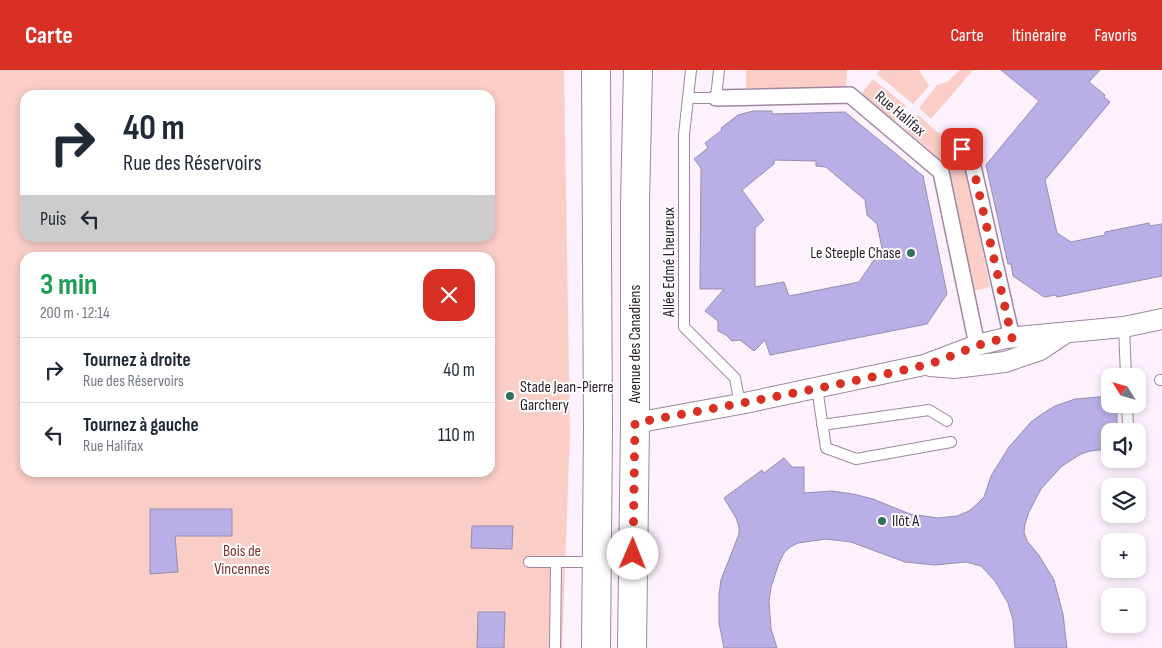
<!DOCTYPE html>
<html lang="fr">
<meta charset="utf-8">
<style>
:root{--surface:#fff;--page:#f6f6f7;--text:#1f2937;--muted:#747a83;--line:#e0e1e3;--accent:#d93025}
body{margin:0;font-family:"Sofia Sans Condensed",sans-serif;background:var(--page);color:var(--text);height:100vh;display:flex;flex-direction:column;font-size:19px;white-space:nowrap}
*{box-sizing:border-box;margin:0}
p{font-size:16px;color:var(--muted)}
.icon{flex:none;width:28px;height:28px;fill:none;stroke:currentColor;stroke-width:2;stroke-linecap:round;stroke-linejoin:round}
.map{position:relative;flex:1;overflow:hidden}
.panel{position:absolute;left:20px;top:182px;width:475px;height:225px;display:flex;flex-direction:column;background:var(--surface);border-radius:15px;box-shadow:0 2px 8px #0003}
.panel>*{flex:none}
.banner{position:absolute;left:20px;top:20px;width:475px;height:152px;border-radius:15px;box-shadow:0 2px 8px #0003;background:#fff;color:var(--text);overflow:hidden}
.needle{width:32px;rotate:307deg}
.buttons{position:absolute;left:1101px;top:298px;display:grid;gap:10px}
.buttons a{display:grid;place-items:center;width:45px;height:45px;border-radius:10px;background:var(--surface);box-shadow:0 2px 8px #0003;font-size:25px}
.pin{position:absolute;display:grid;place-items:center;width:42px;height:42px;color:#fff;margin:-21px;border-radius:10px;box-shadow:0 2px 8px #0006}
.me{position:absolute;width:55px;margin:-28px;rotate:1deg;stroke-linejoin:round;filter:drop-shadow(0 0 4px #0008)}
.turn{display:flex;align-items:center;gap:18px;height:105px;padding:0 20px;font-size:22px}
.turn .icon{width:65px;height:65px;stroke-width:2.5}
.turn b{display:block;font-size:35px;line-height:42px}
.then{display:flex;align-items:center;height:48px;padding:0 20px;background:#0003;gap:10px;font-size:19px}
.round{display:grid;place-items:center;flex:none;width:52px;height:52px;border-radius:15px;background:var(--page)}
.head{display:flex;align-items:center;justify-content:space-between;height:85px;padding:0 20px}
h1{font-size:30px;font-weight:700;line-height:38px;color:#1e9e55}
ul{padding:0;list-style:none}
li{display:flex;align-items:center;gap:15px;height:65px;padding:0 20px;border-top:1px solid var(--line)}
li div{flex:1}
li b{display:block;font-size:19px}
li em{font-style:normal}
header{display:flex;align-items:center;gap:30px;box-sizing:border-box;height:70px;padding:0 25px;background:var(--accent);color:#fff}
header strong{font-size:24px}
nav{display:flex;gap:28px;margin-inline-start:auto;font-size:18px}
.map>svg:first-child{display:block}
.green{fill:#facdc7;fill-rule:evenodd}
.building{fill:#baaee6;stroke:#958eaf;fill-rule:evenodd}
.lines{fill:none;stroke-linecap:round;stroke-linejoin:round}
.service-casing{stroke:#a086a1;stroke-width:12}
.pedestrian-casing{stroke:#a086a1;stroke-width:18}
.minor-casing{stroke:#a086a1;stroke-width:22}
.primary-casing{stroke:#a086a1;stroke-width:30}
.service{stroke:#fff;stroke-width:10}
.pedestrian{stroke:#fff;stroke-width:15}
.minor{stroke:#fff;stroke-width:20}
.primary{stroke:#fff;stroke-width:28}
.route{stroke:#d93025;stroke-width:9;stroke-dasharray:0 16.2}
.poi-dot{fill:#31705d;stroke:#fff;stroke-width:2}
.labels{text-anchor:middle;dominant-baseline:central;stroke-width:4;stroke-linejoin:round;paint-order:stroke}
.street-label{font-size:16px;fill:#291e29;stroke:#fff}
.poi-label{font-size:16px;fill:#291e29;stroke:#fff;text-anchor:start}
.park-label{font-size:16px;fill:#7e2f2a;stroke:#fff}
</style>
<header>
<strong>Carte</strong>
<nav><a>Carte</a><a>Itinéraire</a><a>Favoris</a></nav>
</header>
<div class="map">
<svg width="1162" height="578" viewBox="0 0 1162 578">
<rect width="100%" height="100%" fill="#fcf1fc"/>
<path class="green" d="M 0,0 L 564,0 L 570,364 L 562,578 L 0,578 ZM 25,25 L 490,25 L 490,168 L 25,168 ZM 25,188 L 490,188 L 490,402 L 25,402 Z
M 746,0 L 847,0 L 846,21 L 746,18 Z
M 880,0 L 919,0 L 929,16 L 913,34 L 877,4 Z
M 960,0 L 973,0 L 931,49 L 919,38 L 937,15 L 947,12 Z
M 873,9 L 906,36 L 894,51 L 861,24 Z
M 918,45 L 952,75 L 940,89 L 905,59 Z
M 965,96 L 990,217 L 973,221 L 947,100 Z"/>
<path class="building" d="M 1001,0 L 1100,0 L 1089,12 L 1105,25 L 1104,27 L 1110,32 L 1045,110 L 1057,163 L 1071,172 L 1105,165 L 1105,162 L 1149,153 L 1150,156 L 1162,154 L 1162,206 L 1057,227 L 1056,225 L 1044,227 L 1013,206 L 1011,194 L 1008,194 L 986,95 L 1039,31 Z
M 753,41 L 772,41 L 772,44 L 845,42 L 923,106 L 947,224 L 927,254 L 770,285 L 765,270 L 754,281 L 740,270 L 732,271 L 726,265 L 718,261 L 718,251 L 705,241 L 724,219 L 700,219 L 701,98 L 694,89 L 708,78 L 705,73 L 722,60 L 721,58 L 738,45 ZM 774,90 L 816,91 L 816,96 L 826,97 L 865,130 L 867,145 L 877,154 L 882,178 L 859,212 L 789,226 L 784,212 L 755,217 L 755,158 L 764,150 L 742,120 L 774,94 Z
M 1110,326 L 1110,334 L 1117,334 L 1117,361 L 1110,361 L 1110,379 L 1090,381 L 1081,384 L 1062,396 L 1041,419 L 1029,442 L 1025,454 L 1024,462 L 1027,471 L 1038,484 L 1054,510 L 1063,544 L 1067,578 L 1015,578 L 1013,550 L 1008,533 L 995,511 L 981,496 L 966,492 L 935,495 L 905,492 L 851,472 L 826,469 L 798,473 L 790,477 L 784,483 L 779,493 L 771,517 L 769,531 L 771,559 L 777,578 L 724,578 L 719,553 L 719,524 L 721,510 L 739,464 L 739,457 L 736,448 L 724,428 L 762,400 L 764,403 L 784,388 L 792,397 L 804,397 L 804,423 L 832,421 L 853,424 L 873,429 L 910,444 L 938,448 L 957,446 L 969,441 L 977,434 L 984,427 L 991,406 L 1009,377 L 1031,352 L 1042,344 L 1055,336 L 1075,329 Z
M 150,439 L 232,439 L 232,466 L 175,466 L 178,502 L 150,504 Z
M 472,456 L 513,456 L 512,479 L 471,478 Z
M 478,542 L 505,542 L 504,578 L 477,578 Z"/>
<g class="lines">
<g class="service-casing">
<path id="service" d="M 691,0 L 684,65 L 684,257 L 735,308 L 740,334
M 689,28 L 716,28 L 719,0
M 1124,257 L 1126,306
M 1160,310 L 1162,310
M 817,318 L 826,378 L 856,389 L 951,372
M 1127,334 L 1128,356
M 822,355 L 929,340 L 947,351
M 529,492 L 596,492
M 555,578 L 556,492"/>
</g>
<g class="pedestrian-casing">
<path id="pedestrian" d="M 716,28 L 850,25 L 941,102 L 977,275
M 962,79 L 972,92 L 1012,268"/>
</g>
<g class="minor-casing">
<path id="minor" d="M 930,296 L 954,298 L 1005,292 L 1040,280 L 1064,264
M 635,353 L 740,334 L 924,295 L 977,275 L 1006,268 L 1124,257 L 1162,249"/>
</g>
<g class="primary-casing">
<path id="primary" d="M 596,0 L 598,358 L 596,578
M 632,578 L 635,353 L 635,134 L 638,0"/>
</g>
<use href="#service" class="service"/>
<use href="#pedestrian" class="pedestrian"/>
<use href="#minor" class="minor"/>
<use href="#primary" class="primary"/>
</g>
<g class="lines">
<path class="route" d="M 633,484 L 635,353 C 731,335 827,318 921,296 C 952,289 979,270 1012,268 L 972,92 L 962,79"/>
</g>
<g class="poi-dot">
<circle cx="911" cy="183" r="5"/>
<circle cx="510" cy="326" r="5"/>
<circle cx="882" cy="451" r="5"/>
</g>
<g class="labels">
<g class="street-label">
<text transform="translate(900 44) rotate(40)">Rue Halifax</text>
<text transform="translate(669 192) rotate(-90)">Allée Edmé Lheureux</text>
<text transform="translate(635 274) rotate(-90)">Avenue des Canadiens</text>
</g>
<g class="poi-label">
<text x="901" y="183" text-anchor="end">Le Steeple Chase</text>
<text x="520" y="317">Stade Jean-Pierre<tspan x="520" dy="18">Garchery</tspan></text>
<text x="892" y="451">Ilôt A</text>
</g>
<g class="park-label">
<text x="242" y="481">Bois de<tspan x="242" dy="18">Vincennes</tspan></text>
</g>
</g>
</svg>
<div class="buttons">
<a><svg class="needle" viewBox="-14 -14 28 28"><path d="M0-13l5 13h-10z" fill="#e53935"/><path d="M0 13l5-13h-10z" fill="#747a83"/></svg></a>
<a><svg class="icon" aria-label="sound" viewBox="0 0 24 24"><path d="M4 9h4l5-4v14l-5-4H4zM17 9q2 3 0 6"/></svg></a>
<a><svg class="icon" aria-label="layers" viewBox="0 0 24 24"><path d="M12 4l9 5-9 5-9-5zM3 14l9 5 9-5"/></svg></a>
<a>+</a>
<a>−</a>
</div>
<div class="pin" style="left:962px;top:79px;background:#d93025"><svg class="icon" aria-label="arrive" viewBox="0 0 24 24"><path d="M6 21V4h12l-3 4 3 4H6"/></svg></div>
<svg class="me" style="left:633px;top:484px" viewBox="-20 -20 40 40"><circle r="19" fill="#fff"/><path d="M0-13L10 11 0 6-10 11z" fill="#d93025"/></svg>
<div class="banner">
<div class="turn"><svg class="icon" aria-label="right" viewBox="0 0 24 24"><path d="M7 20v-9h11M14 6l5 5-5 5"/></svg><div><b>40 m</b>Rue des Réservoirs</div></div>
<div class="then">Puis<svg class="icon" aria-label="left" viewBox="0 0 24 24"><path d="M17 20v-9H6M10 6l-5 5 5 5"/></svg></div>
</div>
<section class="panel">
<div class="head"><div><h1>3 min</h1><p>200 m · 12:14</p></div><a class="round" style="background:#d93025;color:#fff"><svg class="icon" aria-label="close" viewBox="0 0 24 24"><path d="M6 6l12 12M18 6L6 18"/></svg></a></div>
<ul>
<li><svg class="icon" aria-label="right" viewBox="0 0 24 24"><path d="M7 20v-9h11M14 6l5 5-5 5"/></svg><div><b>Tournez à droite</b><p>Rue des Réservoirs</p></div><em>40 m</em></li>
<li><svg class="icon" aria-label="left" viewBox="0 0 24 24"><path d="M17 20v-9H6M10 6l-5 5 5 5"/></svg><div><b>Tournez à gauche</b><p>Rue Halifax</p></div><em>110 m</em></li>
</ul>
</section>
</div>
